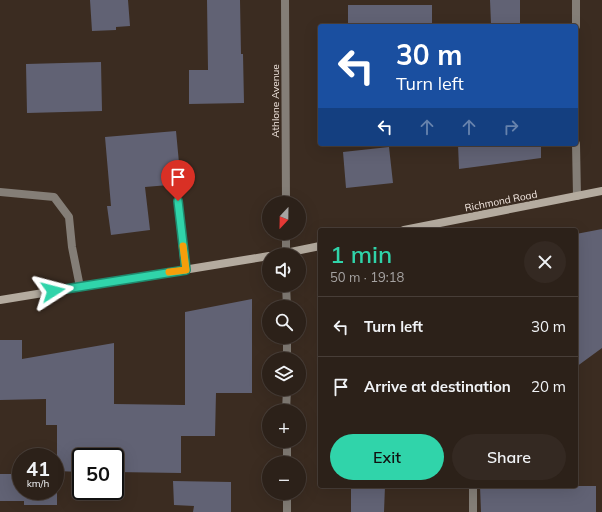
<!DOCTYPE html>
<meta charset="utf-8">
<style>
:root{--surface:#2c2119;--page:#342922;--text:#f1f3f6;--muted:#a6a3a2;--line:#483e38;--accent:#30d4aa}
body{margin:0;font-family:Mulish,sans-serif;background:var(--page);color:var(--text);height:100vh;display:flex;flex-direction:column;font-size:15px;white-space:nowrap}
*{box-sizing:border-box;margin:0}
p{font-size:13px;color:var(--muted)}
.icon{flex:none;width:22px;height:22px;fill:none;stroke:currentColor;stroke-width:2;stroke-linecap:round;stroke-linejoin:round}
.map{position:relative;flex:1;overflow:hidden}
.side{position:absolute;left:318px;top:228px;width:260px;height:260px;display:flex;flex-direction:column;background:var(--surface);border-radius:4px;box-shadow:0 4px 16px #0002,0 0 0 1px var(--line)}
.side>*{flex:none}
.guide{position:absolute;left:318px;top:24px;width:260px;height:122px;border-radius:4px;box-shadow:0 4px 16px #0002,0 0 0 1px var(--line);background:#1a4fa0;color:#fff;overflow:hidden}
.needle{width:26px;rotate:202deg}
.fabs{position:absolute;left:262px;top:196px;display:grid;gap:8px}
.fabs a{display:grid;place-items:center;width:44px;height:44px;border-radius:50%;background:var(--surface);box-shadow:0 4px 16px #0002,0 0 0 1px var(--line);font-size:20px}
.speed{position:absolute;left:12px;top:448px;display:flex;gap:8px;font-size:20px;font-weight:700;text-align:center}
.speed>*{display:grid;place-content:center;width:52px;height:52px;border-radius:50%;background:var(--surface);box-shadow:0 4px 16px #0002,0 0 0 1px var(--line);line-height:1}
.speed small{font-size:10px;font-weight:400}
.speed .limit{border:2px solid #111;border-radius:6px;background:#fff;color:#111}
.pin{position:absolute;display:grid;place-items:center;width:34px;height:34px;color:#fff;margin:-41px -17px;border-radius:50% 50% 50% 0;rotate:-45deg;box-shadow:0 0 4px #0007}
.pin .icon{rotate:45deg}
.me{position:absolute;width:44px;margin:-22px;rotate:81deg;stroke-linejoin:round;filter:drop-shadow(0 0 3px #0008)}
.turn{display:flex;align-items:center;gap:14px;height:84px;padding:0 12px;font-size:18px}
.turn .icon{width:52px;height:52px;stroke-width:2.5}
.turn b{display:block;font-size:28px;line-height:34px}
.lanes{display:flex;align-items:center;height:38px;padding:0 12px;background:#0003;justify-content:center;gap:20px;direction:ltr}
.lanes .off{opacity:.35}
.round{display:grid;place-items:center;flex:none;width:42px;height:42px;border-radius:21px;background:var(--page)}
.overview{display:flex;align-items:center;justify-content:space-between;height:68px;padding:0 12px}
h1{font-size:24px;font-weight:600;line-height:30px;color:var(--accent)}
.primary-button{display:flex;gap:8px;margin-top:auto;padding:8px 12px}
.primary-button a{flex:1;height:46px;border-radius:24px;background:var(--accent);color:#111;font-size:16px;font-weight:600;line-height:46px;text-align:center}
.primary-button a+a{background:var(--page);color:var(--text)}
ul{padding:0;list-style:none}
li{display:flex;align-items:center;gap:12px;height:60px;padding:0 12px;border-top:1px solid var(--line)}
li div{flex:1}
li b{display:block;font-size:15px}
li em{font-style:normal}
.map>svg:first-child{display:block}
.building{fill:#616274}
.lines{fill:none;stroke-linecap:round;stroke-linejoin:round}
.lane{stroke:#847e77;stroke-width:8}
.street{stroke:#847e77;stroke-width:8}
.secondary{stroke:#b4ab9f;stroke-width:8}
.route-casing{stroke:#1f8a6e;stroke-width:10}
.route{stroke:#30d4aa;stroke-width:7}
.slow{stroke:#f59e0b;stroke-width:7}
.labels{text-anchor:middle;dominant-baseline:central;stroke-width:4;stroke-linejoin:round;paint-order:stroke}
.street-label{font-size:10px;fill:#f4e9e2;stroke:#3b2c21}
</style>
<div class="map">
<svg width="602" height="512" viewBox="0 0 602 512">
<rect width="100%" height="100%" fill="#3b2c21"/>
<path class="building" d="M 90,0 L 128,0 L 130,26 L 116,27 L 116,30 L 92,31 Z
M 207,0 L 240,0 L 241,54 L 243,54 L 244,103 L 189,104 L 189,70 L 208,70 Z
M 490,0 L 520,0 L 520,24 L 491,24 Z
M 348,5 L 432,5 L 432,26 L 348,26 Z
M 101,62 L 102,111 L 27,113 L 26,64 Z
M 176,131 L 181,184 L 145,187 L 150,230 L 111,235 L 107,206 L 111,206 L 105,137 Z
M 458,144 L 541,144 L 541,158 L 459,169 Z
M 389,147 L 393,183 L 346,188 L 343,152 Z
M 602,229 L 602,348 L 576,367 L 576,234 Z
M 252,299 L 252,393 L 216,393 L 215,436 L 181,436 L 181,473 L 115,472 L 115,457 L 81,457 L 81,472 L 57,471 L 57,425 L 46,425 L 46,399 L 0,400 L 0,340 L 22,340 L 22,359 L 114,343 L 114,404 L 185,405 L 185,312 Z
M 0,474 L 21,474 L 21,491 L 55,491 L 55,474 L 57,474 L 57,505 L 24,505 L 24,501 L 0,501 Z
M 173,481 L 231,482 L 231,512 L 193,512 L 194,506 L 174,505 Z
M 351,486 L 385,486 L 384,512 L 351,512 Z
M 480,486 L 596,486 L 596,512 L 481,512 Z"/>
<g class="lines">
<path class="lane" d="M 0,192 L 54,197 L 69,217 L 72,247 L 80,287
M 178,201 L 185,269
M 473,486 L 473,512"/>
<path class="street" d="M 285,0 L 286,203
M 576,0 L 576,26
M 576,144 L 577,196
M 286,233 L 286,255
M 286,285 L 287,307
M 287,337 L 287,359
M 286,411 L 287,389
M 287,441 L 287,463
M 287,512 L 287,493"/>
<path class="secondary" d="M 404,230 L 602,191
M 276,255 L 320,246
M 0,300 L 269,256"/>
</g>
<g class="lines">
<g class="route-casing">
<path id="route" d="M 53,291 L 186,270 L 178,201"/>
</g>
<use href="#route" class="route"/>
<path class="slow" d="M 169,272 L 186,270 L 183,246"/>
</g>
<g class="labels">
<g class="street-label">
<text transform="translate(275 101) rotate(-90)">Athlone Avenue</text>
<text transform="translate(501 201) rotate(-11)">Richmond Road</text>
</g>
</g>
</svg>
<div class="fabs">
<a><svg class="needle" viewBox="-14 -14 28 28"><path d="M0-13l5 13h-10z" fill="#e53935"/><path d="M0 13l5-13h-10z" fill="#a6a3a2"/></svg></a>
<a><svg class="icon" aria-label="sound" viewBox="0 0 24 24"><path d="M4 9h4l5-4v14l-5-4H4zM17 9q2 3 0 6"/></svg></a>
<a><svg class="icon" aria-label="search" viewBox="0 0 24 24"><circle cx="10" cy="10" r="6"/><path d="M15 15l6 6"/></svg></a>
<a><svg class="icon" aria-label="layers" viewBox="0 0 24 24"><path d="M12 4l9 5-9 5-9-5zM3 14l9 5 9-5"/></svg></a>
<a>+</a>
<a>−</a>
</div>
<div class="speed"><div>41<small>km/h</small></div><div class="limit">50</div></div>
<div class="pin" style="left:178px;top:201px;background:#d93025"><svg class="icon" aria-label="arrive" viewBox="0 0 24 24"><path d="M6 21V4h12l-3 4 3 4H6"/></svg></div>
<svg class="me" style="left:53px;top:291px" viewBox="-20 -20 40 40"><path d="M0-17L14 15 0 8-14 15z" fill="#30d4aa" stroke="#fff" stroke-width="4"/></svg>
<div class="guide">
<div class="turn"><svg class="icon" aria-label="left" viewBox="0 0 24 24"><path d="M17 20v-9H6M10 6l-5 5 5 5"/></svg><div><b>30 m</b>Turn left</div></div>
<div class="lanes"><svg class="icon" aria-label="left" viewBox="0 0 24 24"><path d="M17 20v-9H6M10 6l-5 5 5 5"/></svg><svg class="icon off" aria-label="ahead" viewBox="0 0 24 24"><path d="M12 20V5M6 11l6-6 6 6"/></svg><svg class="icon off" aria-label="ahead" viewBox="0 0 24 24"><path d="M12 20V5M6 11l6-6 6 6"/></svg><svg class="icon off" aria-label="right" viewBox="0 0 24 24"><path d="M7 20v-9h11M14 6l5 5-5 5"/></svg></div>
</div>
<section class="side">
<div class="overview"><div><h1>1 min</h1><p>50 m · 19:18</p></div><a class="round"><svg class="icon" aria-label="close" viewBox="0 0 24 24"><path d="M6 6l12 12M18 6L6 18"/></svg></a></div>
<ul>
<li><svg class="icon" aria-label="left" viewBox="0 0 24 24"><path d="M17 20v-9H6M10 6l-5 5 5 5"/></svg><div><b>Turn left</b></div><em>30 m</em></li>
<li><svg class="icon" aria-label="arrive" viewBox="0 0 24 24"><path d="M6 21V4h12l-3 4 3 4H6"/></svg><div><b>Arrive at destination</b></div><em>20 m</em></li>
</ul>
<div class="primary-button"><a>Exit</a><a>Share</a></div>
</section>
</div>
